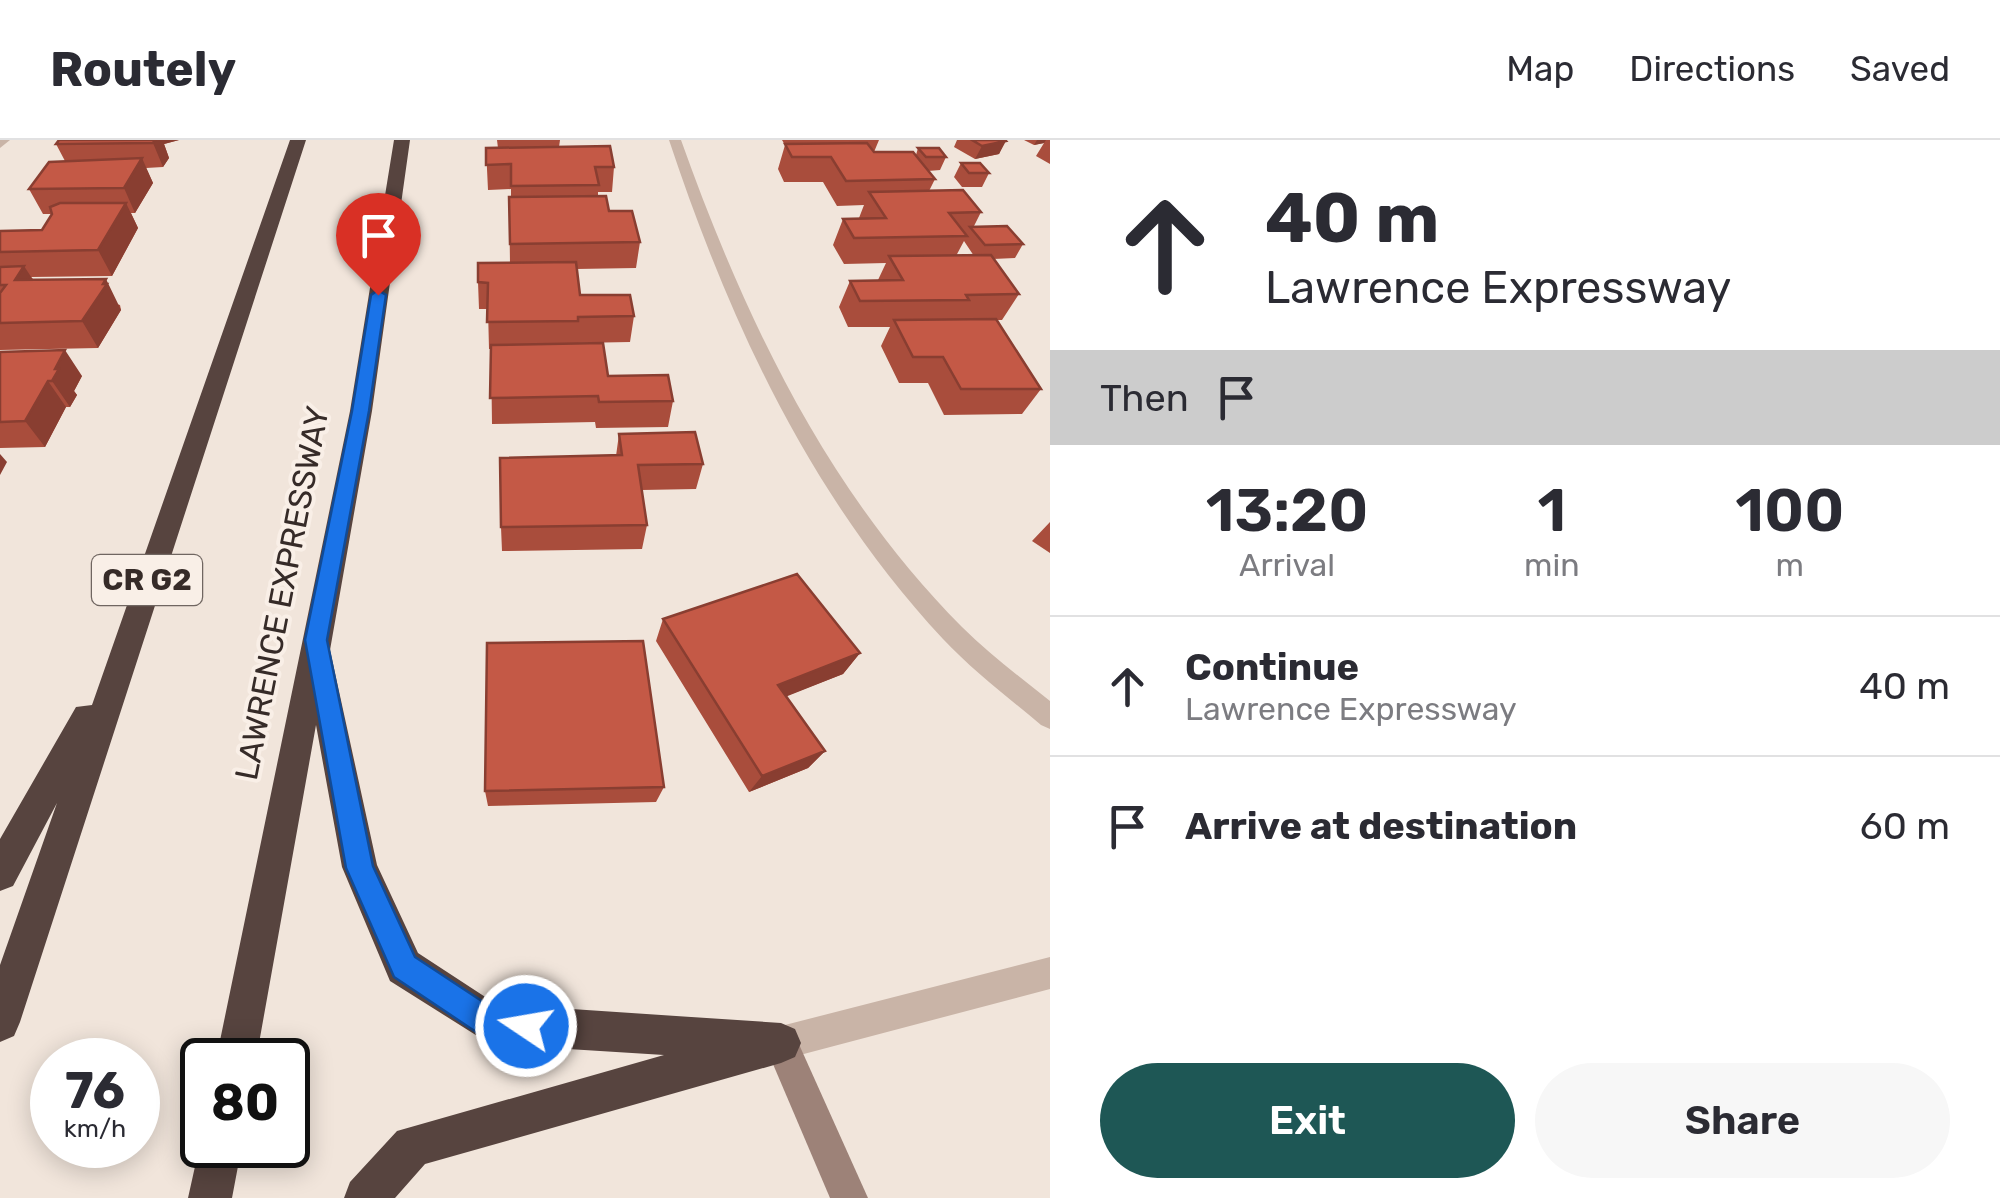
<!DOCTYPE html>
<style>
:root{--surface:#fff;--page:#f7f7f7;--text:#2b2b33;--muted:#7c7c81;--line:#e1e1e2;--accent:#1e5755}
body{margin:0;font-family:Rubik,sans-serif;background:var(--page);color:var(--text);height:100vh;display:flex;flex-direction:column;font-size:38px;white-space:nowrap}
*{box-sizing:border-box;margin:0}
p{font-size:32px;color:var(--muted)}
.icon{flex:none;width:55px;height:55px;fill:none;stroke:currentColor;stroke-width:2;stroke-linecap:round;stroke-linejoin:round}
.map{position:relative;flex:1;overflow:hidden}
.drawer{display:flex;flex-direction:column;background:var(--surface);width:950px}
.drawer>*{flex:none}
.top-card{background:#fff;color:var(--text);overflow:hidden}
.speed{position:absolute;left:30px;top:898px;display:flex;gap:20px;font-size:50px;font-weight:700;text-align:center}
.speed>*{display:grid;place-content:center;width:130px;height:130px;border-radius:50%;background:var(--surface);box-shadow:0 5px 25px #0003;line-height:1}
.speed small{font-size:25px;font-weight:400}
.speed .limit{border:5px solid #111;border-radius:15px;background:#fff;color:#111}
.pin{position:absolute;display:grid;place-items:center;width:85px;height:85px;color:#fff;margin:-102px -42px;border-radius:50% 50% 50% 0;rotate:-45deg;box-shadow:0 0 10px #0007}
.pin .icon{rotate:45deg}
.me{position:absolute;width:110px;margin:-55px;rotate:282deg;stroke-linejoin:round;filter:drop-shadow(0 0 8px #0008)}
.turn{display:flex;align-items:center;gap:35px;height:210px;padding:0 50px;font-size:45px}
.turn .icon{width:130px;height:130px;stroke-width:2.5}
.turn b{display:block;font-size:70px;line-height:85px}
.then{display:flex;align-items:center;height:95px;padding:0 50px;background:#0003;gap:20px;font-size:38px}
.eta{display:flex;justify-content:space-evenly;align-items:center;height:170px;text-align:center}
.eta b{font-size:60px;font-weight:600;line-height:70px}
.action{display:flex;gap:20px;margin-top:auto;padding:20px 50px}
.action a{flex:1;height:115px;border-radius:60px;background:var(--accent);color:#fff;font-size:40px;font-weight:600;line-height:115px;text-align:center}
.action a+a{background:var(--page);color:var(--text)}
ul{padding:0;list-style:none}
li{display:flex;align-items:center;gap:30px;height:140px;padding:0 50px;border-top:2px solid var(--line)}
li div{flex:1}
li b{display:block;font-size:38px}
li em{font-style:normal}
header{display:flex;align-items:center;gap:60px;box-sizing:border-box;height:140px;padding:0 50px;background:var(--surface);border-bottom:2px solid var(--line)}
header strong{font-size:48px}
nav{display:flex;gap:55px;margin-inline-start:auto;font-size:35px}
main{display:flex;flex:1;min-height:0}
.map>svg:first-child{display:block}
.lines{fill:none;stroke-linecap:round;stroke-linejoin:round}
.street{fill:#c9b4a7;fill-rule:evenodd}
.secondary{fill:#9d8278;fill-rule:evenodd}
.highway{fill:#57443f;fill-rule:evenodd}
.wall{fill:#a94d3c;fill-rule:evenodd}
.shaded-wall{fill:#893e31}
.building{fill:#c45946;stroke:#893e31;stroke-width:2.5}
.route{fill:#1a73e8;stroke:#114b97;stroke-width:2.5}
.labels{text-anchor:middle;dominant-baseline:central;stroke-width:8;stroke-linejoin:round;paint-order:stroke}
.shield{fill:#f9efe7;stroke:#706661;stroke-width:2.5}
.shield-label{font-size:30px;font-weight:bold;fill:#362b28}
.street-label{font-size:32px;fill:#362b28;stroke:#f9efe7}
</style>
<header>
<strong>Routely</strong>
<nav><a>Map</a><a>Directions</a><a>Saved</a></nav>
</header>
<main>
<div class="map">
<svg width="1050" height="1058" viewBox="0 0 1050 1058">
<rect width="100%" height="100%" fill="#f1e5db"/>
<g class="lines">
<path class="street" d="M 0,0 L 10,0 L 0,8 Z
M 669,0 L 681,0 C 745,179 826,350 962,487 C 989,514 1020,537 1050,561 L 1050,589 L 1041,585 C 1008,557 973,531 943,499 C 810,356 730,183 669,0 Z
M 1050,817 L 1050,849 L 781,920 L 769,915 L 764,903 L 769,891 L 781,886 Z"/>
<path class="secondary" d="M 781,886 L 793,891 L 868,1058 L 830,1058 L 764,903 L 769,891 Z"/>
<path class="highway" d="M 290,0 L 306,0 L 20,882 L 14,896 L 0,902 L 0,825 L 57,663 L 13,746 L 0,751 L 0,699 L 76,567 L 92,565 Z
M 394,0 L 410,0 L 372,271 L 330,510 L 377,725 L 418,813 L 496,864 L 781,883 L 795,889 L 801,903 L 795,917 L 781,923 L 425,1024 L 395,1058 L 344,1058 L 350,1042 L 397,991 L 664,915 L 490,904 L 390,841 L 342,727 L 316,585 L 256,920 L 216,920 L 350,271 Z
M 202,995 L 202,1005 L 242,1005 L 232,1058 L 188,1058 Z"/>
</g>
<path class="wall" d="M 179,0 L 164,4 L 169,18 L 163,27 L 146,28 L 153,43 L 135,73 L 131,73 L 138,88 L 112,136 L 31,137 L 33,139 L 120,165 L 121,170 L 98,208 L 0,210 L 0,91 L 42,90 L 52,74 L 43,74 L 29,49 L 65,21 L 56,4 Z
M 497,0 L 560,0 L 559,7 L 614,27 L 612,52 L 598,52 L 598,56 L 609,71 L 640,102 L 636,128 L 576,129 L 580,155 L 634,176 L 630,202 L 577,203 L 608,236 L 673,261 L 668,287 L 596,288 L 595,282 L 492,284 L 491,209 L 489,209 L 488,169 L 479,169 L 478,142 L 510,123 L 509,57 L 511,57 L 511,49 L 488,50 L 486,8 L 498,8 Z
M 782,0 L 879,0 L 874,12 L 916,15 L 918,8 L 946,17 L 940,30 L 928,31 L 935,39 L 929,51 L 981,72 L 974,86 L 1023,104 L 1015,118 L 993,119 L 1019,154 L 1002,180 L 997,180 L 1041,249 L 1022,274 L 944,275 L 928,243 L 899,243 L 881,206 L 890,187 L 848,187 L 839,167 L 850,141 L 878,140 L 886,123 L 844,124 L 833,105 L 843,79 L 859,78 L 864,65 L 837,66 L 823,42 L 784,42 L 778,29 L 785,5 ZM 964,101 L 974,116 L 956,116 Z
M 957,0 L 1005,0 L 999,14 L 975,19 L 954,7 Z
M 1024,0 L 1050,0 L 1050,24 L 1036,16 L 1044,3 L 1034,5 Z
M 961,23 L 989,33 L 982,47 L 962,47 L 954,37 Z
M 0,212 L 82,236 L 74,251 L 77,255 L 70,267 L 66,267 L 45,307 L 0,308 Z
M 619,294 L 703,324 L 696,349 L 642,350 L 647,385 L 642,409 L 502,411 L 501,387 L 616,316 Z
M 1050,382 L 1050,413 L 1032,401 Z
M 663,479 L 860,513 L 843,534 L 786,556 L 825,611 L 808,628 L 749,652 L 656,501 Z
M 664,647 L 656,662 L 488,666 L 485,651 Z"/>
<path class="shaded-wall" d="M 149,0 L 179,0 L 164,4 L 169,18 L 163,27 L 153,3 Z
M 1037,0 L 1046,0 L 1044,3 L 1034,5 Z
M 1006,1 L 999,14 L 975,19 L 982,6 Z
M 142,18 L 153,43 L 135,73 L 124,48 Z
M 126,63 L 138,88 L 112,136 L 98,110 Z
M 24,126 L 41,152 L 15,140 Z
M 106,139 L 121,170 L 98,208 L 82,181 Z
M 65,210 L 82,236 L 74,251 L 77,255 L 70,267 L 52,241 L 55,229 Z
M 48,241 L 66,267 L 45,307 L 25,281 Z
M 0,314 L 7,322 L 0,335 Z
M 860,513 L 843,534 L 765,565 L 778,545 Z
M 825,611 L 808,628 L 749,652 L 762,636 Z"/>
<path class="building" d="M 59,0 L 155,0 L 153,3 L 56,4 Z
M 972,0 L 1005,0 L 1006,1 L 982,6 Z
M 867,3 L 874,12 L 913,12 L 935,39 L 846,41 L 831,17 L 792,17 L 785,4 Z
M 610,6 L 614,27 L 595,27 L 599,45 L 511,46 L 511,24 L 486,25 L 486,8 Z
M 918,8 L 939,8 L 946,17 L 926,17 Z
M 142,18 L 124,48 L 29,49 L 49,22 Z
M 961,23 L 980,23 L 989,33 L 969,33 Z
M 963,50 L 981,72 L 949,73 L 967,96 L 854,98 L 843,79 L 886,78 L 869,52 Z
M 606,56 L 609,71 L 632,71 L 640,102 L 510,104 L 509,57 Z
M 60,63 L 126,63 L 98,110 L 0,112 L 0,91 L 42,90 L 52,74 L 50,67 Z
M 1007,86 L 1023,104 L 985,105 L 970,87 Z
M 991,115 L 1019,154 L 966,155 L 969,160 L 860,161 L 850,141 L 903,140 L 889,116 Z
M 576,122 L 580,155 L 630,155 L 634,176 L 578,177 L 578,181 L 487,182 L 488,143 L 478,142 L 478,123 Z
M 24,126 L 15,140 L 106,139 L 103,144 L 107,144 L 82,181 L 0,183 L 0,153 L 6,145 L 0,145 L 0,127 Z
M 996,179 L 1041,249 L 961,249 L 943,217 L 913,217 L 894,180 Z
M 603,203 L 608,236 L 668,235 L 673,261 L 599,262 L 598,256 L 490,258 L 491,205 Z
M 65,210 L 55,229 L 59,229 L 52,241 L 48,241 L 25,281 L 0,282 L 0,212 Z
M 695,292 L 703,324 L 638,325 L 647,385 L 501,387 L 500,318 L 622,315 L 619,294 Z
M 797,434 L 860,513 L 778,545 L 825,611 L 762,636 L 663,479 Z
M 643,501 L 664,647 L 485,651 L 487,503 Z"/>
<path class="route" d="M 378,150 L 386,155 L 369,271 L 327,500 L 373,726 L 415,817 L 494,869 L 537,876 L 541,886 L 537,897 L 526,901 L 479,894 L 394,837 L 346,728 L 305,500 L 352,271 L 371,155 Z"/>
<g class="labels">
<rect class="shield" x="92" y="415" width="110" height="50" rx="8"/>
<g class="shield-label">
<text x="147" y="440">CR G2</text>
</g>
<g class="street-label">
<text transform="translate(282 453) rotate(-79)">LAWRENCE EXPRESSWAY</text>
</g>
</g>
</svg>
<div class="speed"><div>76<small>km/h</small></div><div class="limit">80</div></div>
<div class="pin" style="left:378px;top:155px;background:#d93025"><svg class="icon" aria-label="arrive" viewBox="0 0 24 24"><path d="M6 21V4h12l-3 4 3 4H6"/></svg></div>
<svg class="me" style="left:526px;top:886px" viewBox="-20 -20 40 40"><circle r="17" fill="#1a73e8" stroke="#fff" stroke-width="3"/><path d="M0-11L8 9 0 5-8 9z" fill="#fff"/></svg>
</div>
<section class="drawer">
<div class="top-card">
<div class="turn"><svg class="icon" aria-label="ahead" viewBox="0 0 24 24"><path d="M12 20V5M6 11l6-6 6 6"/></svg><div><b>40 m</b>Lawrence Expressway</div></div>
<div class="then">Then<svg class="icon" aria-label="arrive" viewBox="0 0 24 24"><path d="M6 21V4h12l-3 4 3 4H6"/></svg></div>
</div>
<div class="eta">
<div><b>13:20</b><p>Arrival</p></div>
<div><b>1</b><p>min</p></div>
<div><b>100</b><p>m</p></div>
</div>
<ul>
<li><svg class="icon" aria-label="ahead" viewBox="0 0 24 24"><path d="M12 20V5M6 11l6-6 6 6"/></svg><div><b>Continue</b><p>Lawrence Expressway</p></div><em>40 m</em></li>
<li><svg class="icon" aria-label="arrive" viewBox="0 0 24 24"><path d="M6 21V4h12l-3 4 3 4H6"/></svg><div><b>Arrive at destination</b></div><em>60 m</em></li>
</ul>
<div class="action"><a>Exit</a><a>Share</a></div>
</section>
</main>
